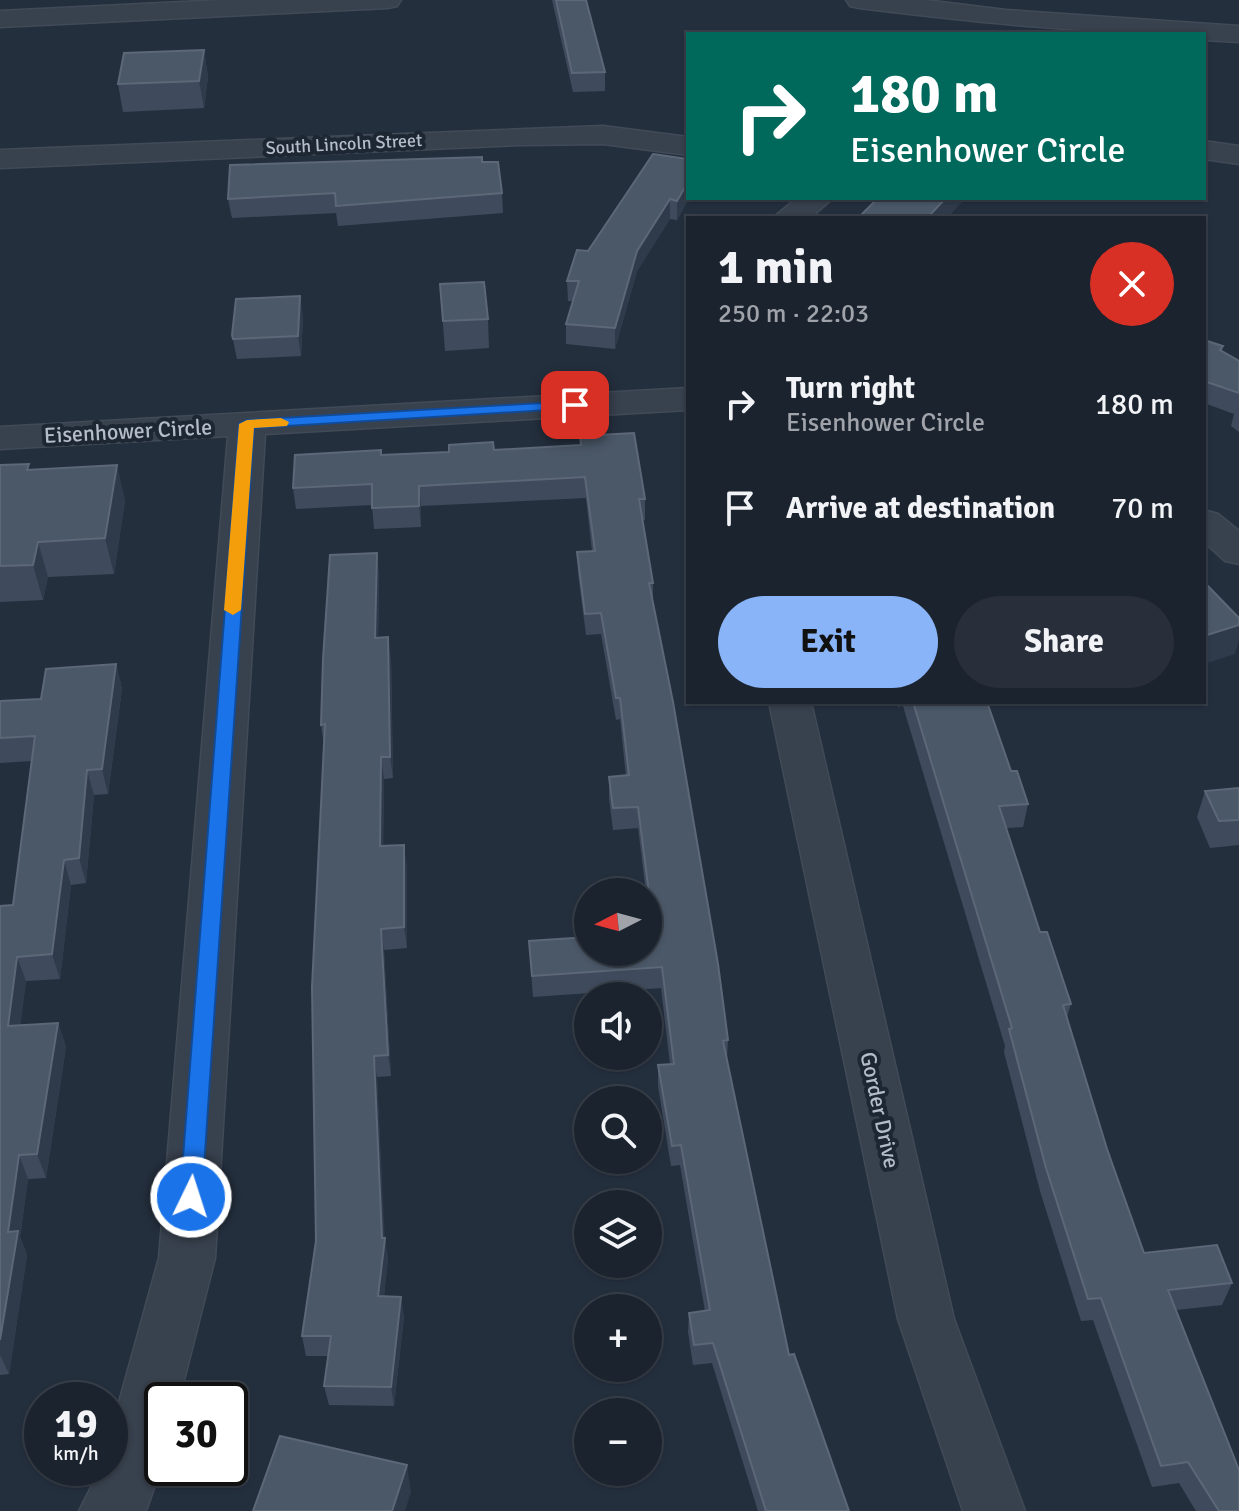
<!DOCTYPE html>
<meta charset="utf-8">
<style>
:root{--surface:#1b232e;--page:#282f3a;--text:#f1f3f6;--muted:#a0a4aa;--line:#39404a;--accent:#8ab4f8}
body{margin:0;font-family:Signika,sans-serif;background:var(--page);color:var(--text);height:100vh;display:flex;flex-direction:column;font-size:30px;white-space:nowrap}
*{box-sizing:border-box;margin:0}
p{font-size:26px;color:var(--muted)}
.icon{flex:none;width:44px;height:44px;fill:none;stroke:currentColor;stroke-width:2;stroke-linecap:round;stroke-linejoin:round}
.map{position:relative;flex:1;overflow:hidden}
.sheet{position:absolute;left:686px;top:216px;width:520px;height:488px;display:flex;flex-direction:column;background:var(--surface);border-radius:0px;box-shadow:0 2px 6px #0004,0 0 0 2px var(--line)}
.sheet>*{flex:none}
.hud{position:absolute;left:686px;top:32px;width:520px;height:168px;border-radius:0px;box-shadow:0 2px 6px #0004,0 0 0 2px var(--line);background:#00695c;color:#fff;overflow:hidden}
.needle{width:52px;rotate:264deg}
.fabs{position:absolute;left:574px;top:878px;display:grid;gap:16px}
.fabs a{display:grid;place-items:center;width:88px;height:88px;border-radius:50%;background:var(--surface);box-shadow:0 2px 6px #0004,0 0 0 2px var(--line);font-size:40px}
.speed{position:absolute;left:24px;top:1382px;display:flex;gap:16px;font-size:40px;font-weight:700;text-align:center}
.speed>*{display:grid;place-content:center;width:104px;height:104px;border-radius:50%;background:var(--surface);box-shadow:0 2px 6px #0004,0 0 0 2px var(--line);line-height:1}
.speed small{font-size:20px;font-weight:400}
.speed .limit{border:4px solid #111;border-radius:12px;background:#fff;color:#111}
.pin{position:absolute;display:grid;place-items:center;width:68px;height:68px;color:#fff;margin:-34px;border-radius:16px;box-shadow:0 4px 12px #0006}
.me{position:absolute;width:88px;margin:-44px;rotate:4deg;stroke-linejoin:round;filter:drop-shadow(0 0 6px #0008)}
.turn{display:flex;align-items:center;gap:28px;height:168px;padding:0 32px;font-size:36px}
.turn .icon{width:104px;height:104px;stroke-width:2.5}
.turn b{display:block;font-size:56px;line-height:68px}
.round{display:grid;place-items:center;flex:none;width:84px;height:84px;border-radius:42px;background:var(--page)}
.summary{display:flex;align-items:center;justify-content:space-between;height:136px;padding:0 32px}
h1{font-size:48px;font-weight:800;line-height:60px}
.primary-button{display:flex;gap:16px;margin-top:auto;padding:16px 32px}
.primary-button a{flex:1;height:92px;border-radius:48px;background:var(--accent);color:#111;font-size:32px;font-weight:800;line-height:92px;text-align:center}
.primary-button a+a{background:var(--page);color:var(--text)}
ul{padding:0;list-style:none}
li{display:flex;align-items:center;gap:24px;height:104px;padding:0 32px}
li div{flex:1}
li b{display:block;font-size:30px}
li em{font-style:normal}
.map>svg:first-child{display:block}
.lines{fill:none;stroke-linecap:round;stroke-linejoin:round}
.minor-casing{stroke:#414a57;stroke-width:3}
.minor{fill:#38414e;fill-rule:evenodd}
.wall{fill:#3f4b5c}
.shaded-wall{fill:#2f3b4b}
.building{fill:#4b5868;stroke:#5c6777;stroke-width:2}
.route{fill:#1a73e8;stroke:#114b97;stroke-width:2}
.slow{fill:#f59e0b}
.labels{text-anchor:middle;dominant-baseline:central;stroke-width:8;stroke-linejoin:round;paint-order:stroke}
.far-street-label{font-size:18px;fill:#b4bcc9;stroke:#1d2633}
.street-label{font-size:22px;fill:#b4bcc9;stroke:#1d2633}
</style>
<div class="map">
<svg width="1239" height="1511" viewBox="0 0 1239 1511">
<rect width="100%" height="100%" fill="#242f3e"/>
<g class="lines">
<g class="minor-casing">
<path id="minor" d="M 223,0 L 401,0 L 397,6 L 388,8 L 0,27 L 0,11 Z
M 846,0 L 925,0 L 1006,10 L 1239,26 L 1239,42 L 1204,40 L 1204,34 C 1088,34 974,22 859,8 L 850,6 Z
M 603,126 L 688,137 L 688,155 L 603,144 L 522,145 L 0,168 L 0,150 Z
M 1204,141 L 1239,146 L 1239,164 L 1204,159 Z
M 797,198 L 833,198 L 810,218 L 773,218 Z
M 688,388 L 688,410 L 265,434 L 215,1258 L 179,1400 L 162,1400 L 162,1465 L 147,1508 L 145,1511 L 79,1511 L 101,1468 L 110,1468 L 110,1435 L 159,1258 L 228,436 L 0,449 L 0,427 Z
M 1204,510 L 1218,514 L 1239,531 L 1239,564 L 1225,561 L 1204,542 Z
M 769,702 L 811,702 L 954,1319 L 1025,1511 L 963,1511 L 898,1319 Z"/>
</g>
<use href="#minor" class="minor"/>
</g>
<path class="wall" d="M 552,0 L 586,0 L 605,72 L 605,91 L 573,92 Z
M 204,50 L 208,77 L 204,108 L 123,112 L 118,84 Z
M 653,154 L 688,198 L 689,198 L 677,220 L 670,219 L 637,271 L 615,349 L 566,344 L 566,324 L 573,301 L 568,301 L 567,281 Z
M 482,162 L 502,193 L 503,213 L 338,226 L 336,213 L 232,218 L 228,199 Z
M 440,284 L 488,319 L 489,348 L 445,351 Z
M 303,316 L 301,356 L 237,359 L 232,335 Z
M 1204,340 L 1223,346 L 1222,351 L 1239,361 L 1239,432 L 1231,426 L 1234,414 L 1204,403 Z
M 580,436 L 645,499 L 645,520 L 643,520 L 653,583 L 653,602 L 728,1040 L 727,1059 L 789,1355 L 849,1511 L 758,1511 L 712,1363 L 693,1365 L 688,1332 L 689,1313 L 705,1311 L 680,1165 L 671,1166 L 658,1086 L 658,1065 L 670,1064 L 661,988 L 533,997 L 529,941 L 651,933 L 648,907 L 648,892 L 646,892 L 638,828 L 613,830 L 609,798 L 609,777 L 626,776 L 620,719 L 616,720 L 601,634 L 586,635 L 578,573 L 577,552 L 592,551 L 586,498 L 421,506 L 421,527 L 374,529 L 372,505 L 296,509 L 293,488 L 381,455 L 580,446 Z
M 0,465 L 30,470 L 125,500 L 114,574 L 48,577 L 43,600 L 0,602 Z
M 379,574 L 378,638 L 391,658 L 393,778 L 384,779 L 383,846 L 407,866 L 407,948 L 384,950 L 391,1076 L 377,1077 L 384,1238 L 388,1258 L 384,1296 L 404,1316 L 394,1406 L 329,1405 L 324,1386 L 328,1356 L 306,1356 L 302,1336 L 316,1241 L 324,745 L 321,725 Z
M 116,664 L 122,689 L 108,794 L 94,795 L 86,883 L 71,885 L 60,979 L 26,981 L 20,1026 L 58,1023 L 66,1047 L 46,1178 L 28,1179 L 20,1237 L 27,1255 L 9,1374 L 0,1375 L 0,906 L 13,905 L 31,761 L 0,763 L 0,701 L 41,699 Z
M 896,702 L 987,702 L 1011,771 L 1028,804 L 1023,827 L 1006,828 L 1040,932 L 1071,1004 L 1067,1017 L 1107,1149 L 1144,1253 L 1232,1283 L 1222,1305 L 1176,1310 L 1239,1511 L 1196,1511 L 1179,1483 L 1152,1487 L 1093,1320 L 1081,1321 L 1040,1191 L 1004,1052 L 1005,1046 L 903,706 L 898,707 Z
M 1239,788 L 1239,845 L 1210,848 L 1197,817 L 1205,791 Z"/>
<path class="shaded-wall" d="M 204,50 L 208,77 L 204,108 L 199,81 Z
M 688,182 L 688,198 L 689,198 L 677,220 L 677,201 Z
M 946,198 L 966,198 L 947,218 L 927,218 Z
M 670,199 L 670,219 L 637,271 L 615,349 L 615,328 L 637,251 Z
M 300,296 L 303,316 L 301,356 L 298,336 Z
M 117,465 L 125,500 L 114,574 L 105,538 Z
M 419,486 L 421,506 L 421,527 L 419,506 Z
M 38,542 L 48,577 L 43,600 L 33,565 Z
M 377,553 L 379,574 L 378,659 L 375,638 Z
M 1239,625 L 1239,640 L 1235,654 L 1204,664 L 1204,636 Z
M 388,637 L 391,658 L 393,778 L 390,757 Z
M 116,664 L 122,689 L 108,794 L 102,769 Z
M 381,757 L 384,779 L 383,868 L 380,846 Z
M 87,770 L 94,795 L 86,883 L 79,858 Z
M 404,845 L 407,866 L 407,948 L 404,927 Z
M 64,860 L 71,885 L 60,979 L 52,954 Z
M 381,929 L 384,950 L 391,1076 L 388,1055 Z
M 17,957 L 26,981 L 17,1051 L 8,1026 Z
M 58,1023 L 66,1047 L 46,1178 L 37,1154 Z
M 374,1056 L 377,1077 L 385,1241 L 385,1238 L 388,1258 L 382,1316 L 378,1296 L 382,1238 Z
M 19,1155 L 28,1179 L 20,1237 L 27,1255 L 9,1374 L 0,1355 L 0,1340 L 8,1232 Z
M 401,1297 L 404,1316 L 394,1406 L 391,1387 Z
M 407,1465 L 411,1492 L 405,1511 L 392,1511 Z"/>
<path class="building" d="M 556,0 L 586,0 L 605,72 L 572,73 Z
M 204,50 L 199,81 L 118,84 L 124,53 Z
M 653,154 L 688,159 L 688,182 L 677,201 L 670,199 L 637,251 L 615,328 L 566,324 L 579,281 L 567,281 L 577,250 L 588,251 Z
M 482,157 L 482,162 L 498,162 L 502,193 L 336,206 L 335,193 L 228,199 L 230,165 Z
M 878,198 L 946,198 L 927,218 L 858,218 Z
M 484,282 L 488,319 L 443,321 L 440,284 Z
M 300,296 L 298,336 L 233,339 L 232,335 L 236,299 Z
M 1204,340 L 1223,346 L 1220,350 L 1239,361 L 1239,393 L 1204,381 Z
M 634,433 L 645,499 L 639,499 L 653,583 L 649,583 L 673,702 L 718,964 L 728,1040 L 723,1041 L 789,1355 L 794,1354 L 849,1511 L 766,1511 L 713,1343 L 694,1345 L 689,1313 L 710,1310 L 681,1145 L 672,1146 L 658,1065 L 674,1064 L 662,967 L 532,976 L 529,941 L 588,937 L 588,952 L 648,952 L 648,933 L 654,932 L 638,807 L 613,808 L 609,777 L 629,775 L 620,698 L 616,698 L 601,613 L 585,614 L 577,552 L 595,551 L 585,477 L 419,486 L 419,506 L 372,508 L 372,484 L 293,488 L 295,455 L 381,450 L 381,455 L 449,452 L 449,445 L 493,442 L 494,450 L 581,445 L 580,436 Z
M 29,464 L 27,470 L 117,465 L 105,538 L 38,542 L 33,565 L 0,566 L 0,465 Z
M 377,553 L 375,638 L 388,637 L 390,757 L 381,757 L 380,846 L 404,845 L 404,927 L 381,929 L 388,1055 L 374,1056 L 382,1238 L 385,1238 L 378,1296 L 401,1297 L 391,1387 L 324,1386 L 331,1336 L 302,1336 L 316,1241 L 312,987 L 325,724 L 321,725 L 323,659 L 330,555 Z
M 1204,582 L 1239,618 L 1239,625 L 1204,636 Z
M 116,664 L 102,769 L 87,770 L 79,858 L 64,860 L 52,954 L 17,957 L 8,1026 L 58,1023 L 37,1154 L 19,1155 L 8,1232 L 18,1231 L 0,1340 L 0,906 L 13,905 L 35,736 L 0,738 L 0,701 L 41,699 L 46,669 Z
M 913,702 L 987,702 L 1011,771 L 1017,771 L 1028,804 L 999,806 L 1040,932 L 1047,932 L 1071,1004 L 1063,1005 L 1107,1149 L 1144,1253 L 1217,1245 L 1232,1283 L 1168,1290 L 1239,1470 L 1239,1511 L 1219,1511 L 1188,1462 L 1161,1466 L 1101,1298 L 1088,1299 L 1046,1168 L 1009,1029 L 1012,1028 Z
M 1239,788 L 1239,820 L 1219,821 L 1205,791 Z
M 280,1436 L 407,1465 L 392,1511 L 253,1511 Z"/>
<path class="route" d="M 575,401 L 583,405 L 580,408 L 254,428 L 202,1197 L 199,1203 L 191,1206 L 183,1203 L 180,1197 L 239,424 L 247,420 Z"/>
<path class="slow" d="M 281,418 L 289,422 L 287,426 L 254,428 L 241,610 L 233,615 L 224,610 L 239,424 L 247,420 Z"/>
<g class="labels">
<g class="far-street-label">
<text transform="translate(344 144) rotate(-3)">South Lincoln Street</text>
</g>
<g class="street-label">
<text transform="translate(128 431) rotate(-3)">Eisenhower Circle</text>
<text transform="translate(880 1110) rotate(78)">Gorder Drive</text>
</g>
</g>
</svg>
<div class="fabs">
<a><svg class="needle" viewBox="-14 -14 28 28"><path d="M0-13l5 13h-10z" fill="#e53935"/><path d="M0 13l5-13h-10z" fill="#a0a4aa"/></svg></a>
<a><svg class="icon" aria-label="sound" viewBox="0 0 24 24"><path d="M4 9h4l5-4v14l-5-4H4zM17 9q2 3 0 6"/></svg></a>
<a><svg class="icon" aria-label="search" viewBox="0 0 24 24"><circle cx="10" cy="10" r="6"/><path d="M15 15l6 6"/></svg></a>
<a><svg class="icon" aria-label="layers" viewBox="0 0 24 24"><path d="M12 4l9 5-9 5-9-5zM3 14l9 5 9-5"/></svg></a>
<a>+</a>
<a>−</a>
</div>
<div class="speed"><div>19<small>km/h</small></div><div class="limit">30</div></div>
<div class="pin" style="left:575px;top:405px;background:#d93025"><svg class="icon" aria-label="arrive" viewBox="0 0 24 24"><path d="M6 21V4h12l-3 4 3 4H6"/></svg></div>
<svg class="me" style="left:191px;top:1197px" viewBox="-20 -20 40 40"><circle r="17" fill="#1a73e8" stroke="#fff" stroke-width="3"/><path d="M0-11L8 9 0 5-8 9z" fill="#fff"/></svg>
<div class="hud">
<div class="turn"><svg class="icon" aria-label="right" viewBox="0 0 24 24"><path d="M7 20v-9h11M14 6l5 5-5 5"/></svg><div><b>180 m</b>Eisenhower Circle</div></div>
</div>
<section class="sheet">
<div class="summary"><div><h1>1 min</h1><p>250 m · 22:03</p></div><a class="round" style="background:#d93025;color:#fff"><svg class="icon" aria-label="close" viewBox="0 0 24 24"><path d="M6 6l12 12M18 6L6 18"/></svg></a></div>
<ul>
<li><svg class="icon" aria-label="right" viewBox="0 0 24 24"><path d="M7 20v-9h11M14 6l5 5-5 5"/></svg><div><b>Turn right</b><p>Eisenhower Circle</p></div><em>180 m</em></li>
<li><svg class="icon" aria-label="arrive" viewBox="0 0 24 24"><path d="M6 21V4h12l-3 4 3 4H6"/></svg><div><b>Arrive at destination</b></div><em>70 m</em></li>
</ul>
<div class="primary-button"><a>Exit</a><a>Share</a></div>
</section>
</div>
